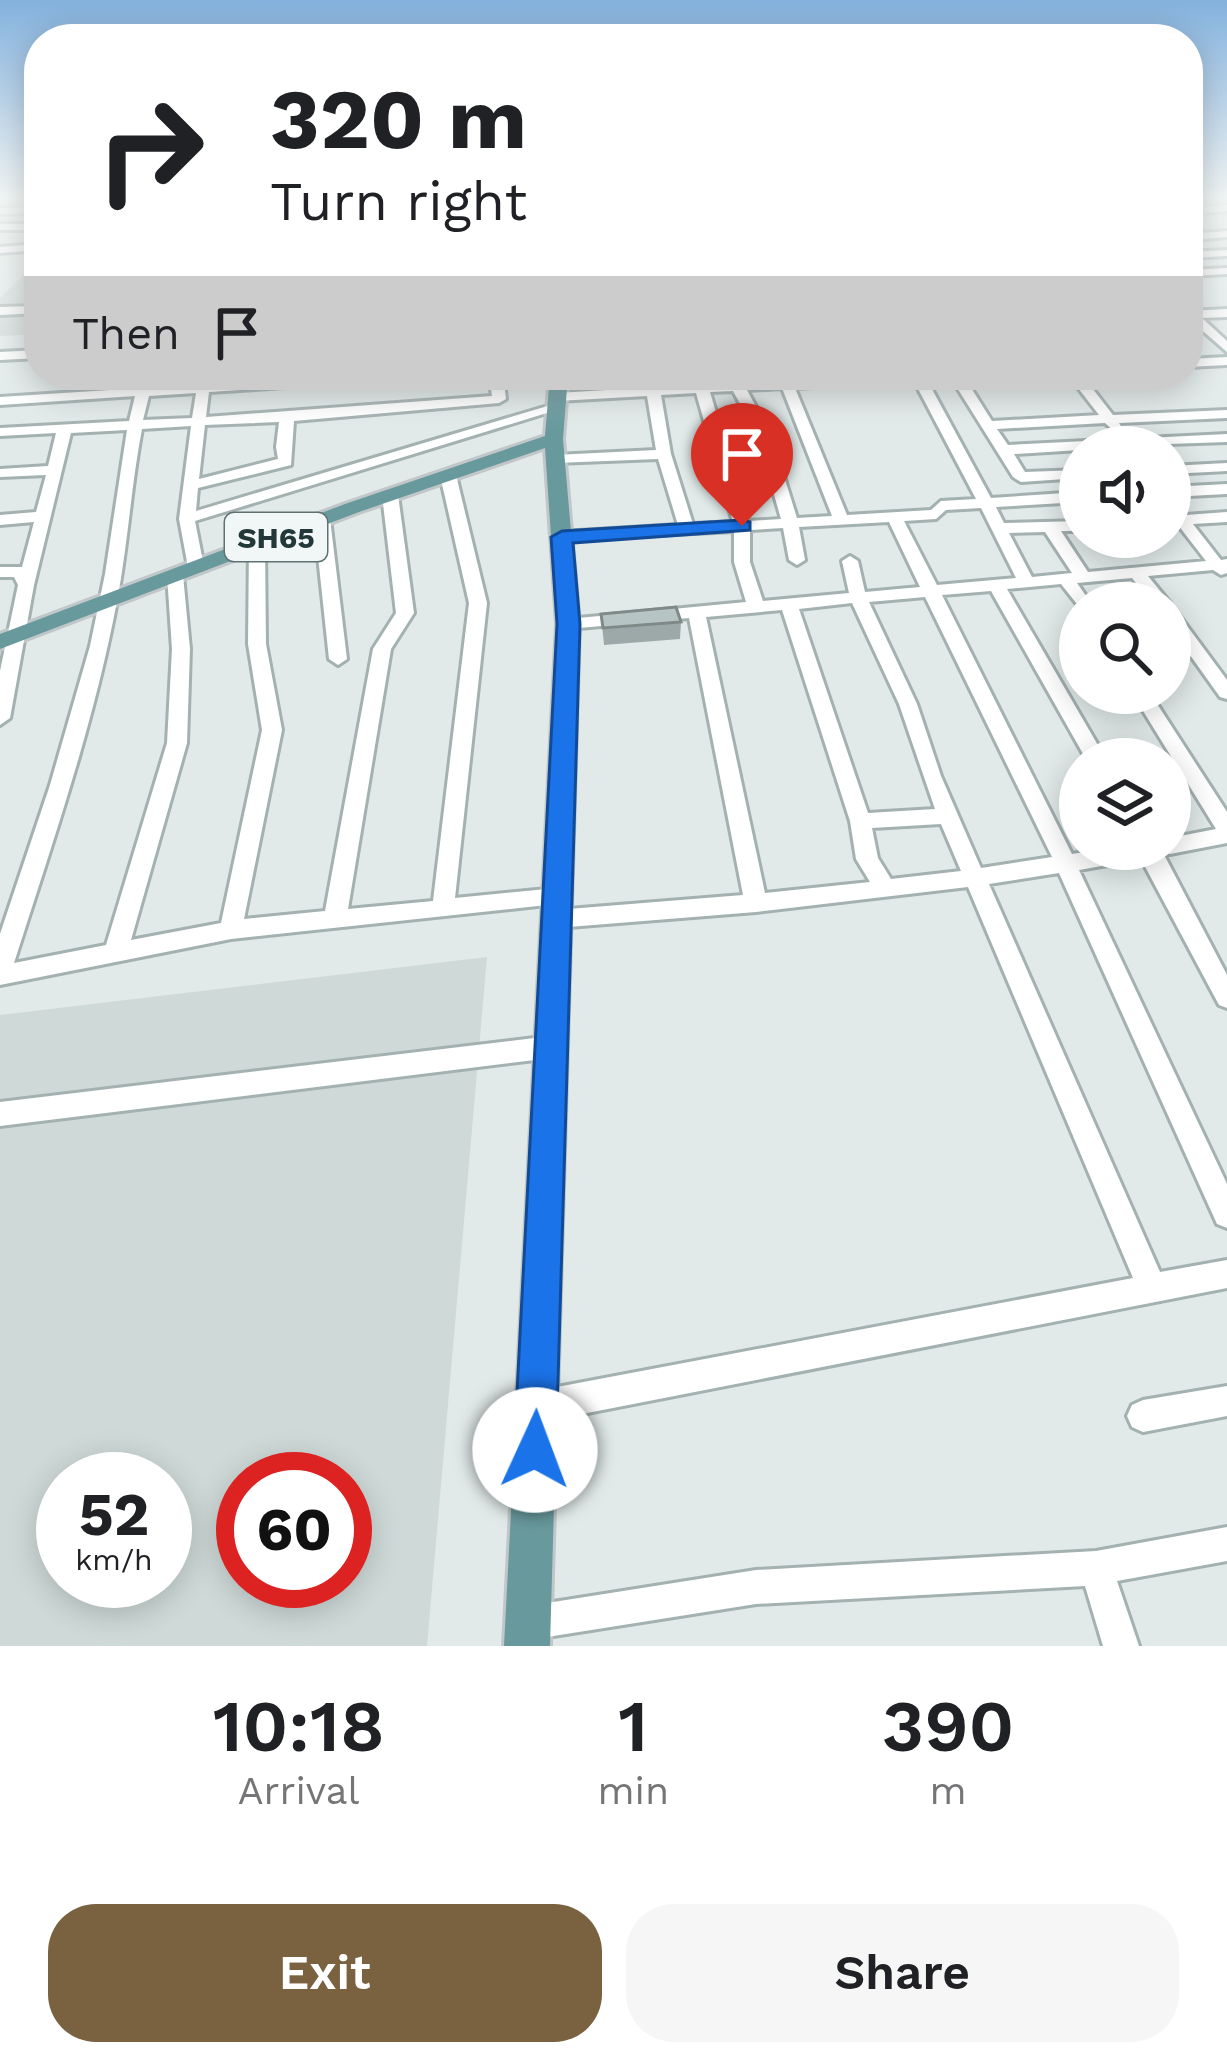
<!DOCTYPE html>
<style>
:root{--surface:#fff;--page:#f6f6f6;--text:#202124;--muted:#757577;--accent:#7a613f}
body{margin:0;font-family:"Work Sans",sans-serif;background:var(--page);color:var(--text);height:100vh;display:flex;flex-direction:column;font-size:45px;white-space:nowrap}
*{box-sizing:border-box;margin:0}
p{font-size:39px;color:var(--muted)}
.icon{flex:none;width:66px;height:66px;fill:none;stroke:currentColor;stroke-width:2;stroke-linecap:round;stroke-linejoin:round}
.map{position:relative;height:1646px;overflow:hidden}
.sheet{display:flex;flex-direction:column;background:var(--surface);flex:1}
.sheet>*{flex:none}
.banner{position:absolute;left:24px;top:24px;width:1179px;height:366px;border-radius:48px;box-shadow:0 6px 30px #0003;background:#fff;color:var(--text);overflow:hidden}
.buttons{position:absolute;left:1059px;top:426px;display:grid;gap:24px}
.buttons a{display:grid;place-items:center;width:132px;height:132px;border-radius:50%;background:var(--surface);box-shadow:0 6px 30px #0003;font-size:60px}
.speed{position:absolute;left:36px;top:1452px;display:flex;gap:24px;font-size:60px;font-weight:700;text-align:center}
.speed>*{display:grid;place-content:center;width:156px;height:156px;border-radius:50%;background:var(--surface);box-shadow:0 6px 30px #0003;line-height:1}
.speed small{font-size:30px;font-weight:400}
.speed .limit{border:18px solid #d22;background:#fff;color:#111}
.pin{position:absolute;display:grid;place-items:center;width:102px;height:102px;color:#fff;margin:-123px -51px;border-radius:50% 50% 50% 0;rotate:-45deg;box-shadow:0 0 12px #0007}
.pin .icon{rotate:45deg}
.me{position:absolute;width:132px;margin:-66px;rotate:2deg;stroke-linejoin:round;filter:drop-shadow(0 0 9px #0008)}
.turn{display:flex;align-items:center;gap:42px;height:252px;padding:0 48px;font-size:54px}
.turn .icon{width:156px;height:156px;stroke-width:2.5}
.turn b{display:block;font-size:84px;line-height:102px}
.then{display:flex;align-items:center;height:114px;padding:0 48px;background:#0003;gap:24px;font-size:45px}
.eta{display:flex;justify-content:space-evenly;align-items:center;height:204px;text-align:center}
.eta b{font-size:72px;font-weight:600;line-height:84px}
.primary-button{display:flex;gap:24px;margin-top:auto;padding:24px 48px}
.primary-button a{flex:1;height:138px;border-radius:48px;background:var(--accent);color:#fff;font-size:48px;font-weight:600;line-height:138px;text-align:center}
.primary-button a+a{background:var(--page);color:var(--text)}
.map>svg:first-child{display:block}
.built{fill:#cfdad8;fill-rule:evenodd}
.lines{fill:none;stroke-linecap:round;stroke-linejoin:round}
.minor-casing{stroke:#a4b1b1;stroke-width:6}
.major-casing{stroke:#c1c7c8;stroke-width:6}
.minor{fill:#fff;fill-rule:evenodd}
.major{fill:#68999d;fill-rule:evenodd}
.wall{fill:#9da9a8}
.building{fill:#b6c5c3;stroke:#7f8a88;stroke-width:3}
.route{fill:#1a73e8;stroke:#114b97;stroke-width:3}
.labels{text-anchor:middle;dominant-baseline:central;stroke-width:9;stroke-linejoin:round;paint-order:stroke}
.shield{fill:#f1f7f6;stroke:#607172;stroke-width:3}
.shield-label{font-size:30px;font-weight:bold;fill:#223839}
</style>
<div class="map">
<svg width="1227" height="1646" viewBox="0 0 1227 1646">
<rect width="100%" height="100%" fill="#e1eae9"/>
<path class="built" d="M 39,259 L 39,334 L 0,336 L 0,298 Z
M 487,957 L 427,1646 L 0,1646 L 0,1015 ZM 63,1479 L 165,1479 L 165,1581 L 63,1581 ZM 243,1479 L 345,1479 L 345,1581 L 243,1581 Z"/>
<g class="lines">
<g class="minor-casing">
<path id="minor" d="M 1227,205 L 1227,211 L 1188,214 L 1188,208 Z
M 39,207 L 39,213 L 0,214 L 0,208 Z
M 0,224 L 39,224 L 39,230 L 0,230 Z
M 1227,231 L 1227,237 L 1188,240 L 1188,234 Z
M 39,244 L 39,250 L 0,253 L 0,247 Z
M 1227,250 L 1227,256 L 1188,258 L 1188,252 Z
M 1227,268 L 1227,274 L 1188,276 L 1188,270 Z
M 35,306 L 39,307 L 39,313 L 0,315 L 0,307 Z
M 1227,309 L 1227,317 L 1202,318 L 1227,341 L 1227,352 L 1188,318 L 1189,311 Z
M 39,350 L 39,358 L 0,360 L 0,352 Z
M 1227,357 L 1227,365 L 1188,367 L 1188,359 Z
M 344,375 L 414,375 L 407,379 L 209,392 L 206,417 L 492,396 L 489,375 L 503,375 L 506,399 L 499,403 L 294,421 L 291,465 L 198,488 L 196,511 L 551,405 L 563,408 L 195,521 L 204,567 L 196,572 L 188,567 L 179,519 L 191,426 L 142,429 C 131,486 128,544 117,601 C 94,724 52,844 14,963 L 106,945 L 167,743 L 172,649 L 167,575 L 175,570 L 183,575 L 190,649 L 187,743 L 131,940 L 221,923 L 262,730 L 248,644 L 249,544 L 257,539 L 265,544 L 266,644 L 282,730 L 244,919 L 325,911 L 373,649 L 396,613 L 382,495 L 390,490 L 398,495 L 414,613 L 391,649 L 348,909 L 433,901 L 469,603 L 440,475 L 448,470 L 456,475 L 487,603 L 455,898 L 557,888 L 565,891 L 568,897 L 565,903 L 231,939 L 0,985 L 0,934 L 50,785 L 90,646 L 105,574 L 127,430 L 71,433 L 34,585 L 10,718 L 0,725 L 0,671 L 18,585 L 14,577 L 0,577 L 0,567 L 22,567 L 34,522 L 0,525 L 0,515 L 36,512 L 46,475 L 0,477 L 0,469 L 48,466 L 56,433 L 0,436 L 0,428 L 129,421 L 135,396 L 0,405 L 0,397 ZM 196,393 L 192,418 L 143,420 L 149,396 ZM 279,422 L 276,447 L 278,459 L 199,479 L 205,425 Z
M 782,375 L 796,375 L 795,380 L 963,375 L 992,421 L 1099,415 L 1068,375 L 1082,375 L 1113,415 L 1227,410 L 1227,418 L 1119,423 L 1122,428 L 1115,432 L 1105,423 L 997,429 L 1008,445 L 1227,434 L 1227,442 L 1080,447 L 1080,450 L 1014,454 L 1025,472 L 1080,470 L 1080,478 L 1021,482 L 1013,477 L 951,378 L 927,380 L 991,498 L 1080,492 L 1080,502 L 996,507 L 1004,523 L 1080,521 L 1080,531 L 1061,531 L 1088,572 L 1206,561 L 1178,525 L 1170,524 L 1170,499 L 1175,501 L 1186,515 L 1227,512 L 1227,522 L 1193,524 L 1221,560 L 1227,559 L 1227,573 L 1221,575 L 1213,570 L 1148,576 L 1170,603 L 1152,603 L 1132,578 L 1077,583 L 1091,603 L 1080,603 L 1080,608 L 1061,584 L 1007,589 L 1106,759 L 1086,759 L 991,591 L 942,595 L 1072,854 L 1103,849 L 1161,849 L 1227,975 L 1227,1008 L 1219,1005 L 1141,859 L 1079,870 L 1227,1184 L 1227,1228 L 1217,1224 L 1059,873 L 989,884 L 1160,1272 L 1227,1260 L 1227,1288 L 536,1423 L 525,1418 L 520,1407 L 525,1396 L 536,1391 L 1133,1278 L 968,887 L 756,912 L 556,928 L 548,925 L 545,919 L 548,913 L 556,910 L 743,895 L 689,618 L 568,629 L 559,624 L 568,619 L 746,602 L 734,562 L 734,531 L 556,540 L 554,537 L 562,532 L 678,525 L 658,459 L 555,463 L 548,459 L 555,455 L 656,450 L 647,396 L 557,401 L 550,397 L 557,393 L 725,383 L 725,378 L 730,377 L 740,383 L 781,380 ZM 914,381 L 976,499 L 941,501 L 931,510 L 847,515 L 795,388 ZM 782,388 L 832,516 L 797,518 L 771,435 L 747,390 ZM 733,391 L 757,435 L 781,519 L 748,521 L 710,392 ZM 696,393 L 733,522 L 693,524 L 671,454 L 661,395 ZM 981,508 L 1016,578 L 937,585 L 904,521 L 936,519 L 946,510 ZM 889,522 L 920,587 L 865,592 L 858,561 L 850,556 L 842,561 L 849,593 L 763,601 L 750,562 L 750,530 L 783,528 L 789,560 L 797,565 L 805,560 L 799,527 ZM 1045,532 L 1072,573 L 1032,577 L 1009,533 ZM 925,597 L 1052,857 L 981,868 L 941,776 L 917,704 L 869,602 ZM 852,603 L 899,704 L 935,809 L 868,813 L 799,609 ZM 782,610 L 850,821 L 856,859 L 870,882 L 765,893 L 706,617 ZM 941,824 L 961,871 L 891,879 L 878,858 L 872,828 Z
M 1227,463 L 1227,471 L 1170,474 L 1170,466 Z
M 1227,484 L 1227,494 L 1170,497 L 1170,487 Z
M 322,514 L 330,519 L 347,659 L 338,665 L 329,659 L 314,519 Z
M 1170,610 L 1176,611 L 1227,680 L 1227,699 L 1220,697 L 1170,627 Z
M 1132,693 L 1150,693 L 1227,812 L 1227,843 L 1170,854 L 1162,852 L 1161,849 L 1170,849 L 1170,838 L 1216,829 Z
M 551,1036 L 560,1039 L 563,1047 L 560,1055 L 551,1058 L 0,1126 L 0,1102 Z
M 1227,1386 L 1227,1416 L 1143,1432 L 1132,1427 L 1127,1416 L 1132,1405 L 1143,1400 Z
M 1227,1527 L 1227,1561 L 1117,1581 L 1139,1646 L 1103,1646 L 1085,1586 L 756,1604 L 528,1640 L 516,1635 L 511,1623 L 516,1611 L 528,1606 L 756,1570 L 1096,1551 Z"/>
</g>
<g class="major-casing">
<path id="major" d="M 550,375 L 568,375 L 563,439 L 579,624 L 550,1646 L 504,1646 L 557,624 L 545,448 L 359,512 L 0,649 L 0,634 L 345,504 L 545,436 Z"/>
</g>
<use href="#minor" class="minor"/>
<use href="#major" class="major"/>
</g>
<path class="wall" d="M 517,375 L 539,375 L 537,390 L 518,390 Z
M 601,614 L 681,622 L 680,639 L 604,645 Z"/>
<path class="building" d="M 676,607 L 681,622 L 603,628 L 601,614 Z"/>
<linearGradient id="sky" x2="0" y2="1"><stop stop-color="#83b1dd"/><stop offset="0.46" stop-color="#f2f6f5"/><stop offset="1" stop-color="#f2f6f5" stop-opacity="0"/></linearGradient>
<rect width="1227" height="430" fill="url(#sky)"/>
<path class="route" d="M 742,520 L 750,522 L 750,530 L 573,543 L 580,624 L 556,1450 L 550,1465 L 535,1471 L 520,1465 L 514,1450 L 557,624 L 551,537 L 562,531 Z"/>
<g class="labels">
<rect class="shield" x="225" y="513" width="102" height="48" rx="9"/>
<g class="shield-label">
<text x="276" y="537">SH65</text>
</g>
</g>
</svg>
<div class="buttons">
<a><svg class="icon" aria-label="sound" viewBox="0 0 24 24"><path d="M4 9h4l5-4v14l-5-4H4zM17 9q2 3 0 6"/></svg></a>
<a><svg class="icon" aria-label="search" viewBox="0 0 24 24"><circle cx="10" cy="10" r="6"/><path d="M15 15l6 6"/></svg></a>
<a><svg class="icon" aria-label="layers" viewBox="0 0 24 24"><path d="M12 4l9 5-9 5-9-5zM3 14l9 5 9-5"/></svg></a>
</div>
<div class="speed"><div>52<small>km/h</small></div><div class="limit">60</div></div>
<div class="pin" style="left:742px;top:526px;background:#d93025"><svg class="icon" aria-label="arrive" viewBox="0 0 24 24"><path d="M6 21V4h12l-3 4 3 4H6"/></svg></div>
<svg class="me" style="left:535px;top:1450px" viewBox="-20 -20 40 40"><circle r="19" fill="#fff"/><path d="M0-13L10 11 0 6-10 11z" fill="#1a73e8"/></svg>
<div class="banner">
<div class="turn"><svg class="icon" aria-label="right" viewBox="0 0 24 24"><path d="M7 20v-9h11M14 6l5 5-5 5"/></svg><div><b>320 m</b>Turn right</div></div>
<div class="then">Then<svg class="icon" aria-label="arrive" viewBox="0 0 24 24"><path d="M6 21V4h12l-3 4 3 4H6"/></svg></div>
</div>
</div>
<section class="sheet">
<div class="eta">
<div><b>10:18</b><p>Arrival</p></div>
<div><b>1</b><p>min</p></div>
<div><b>390</b><p>m</p></div>
</div>
<div class="primary-button"><a>Exit</a><a>Share</a></div>
</section>
